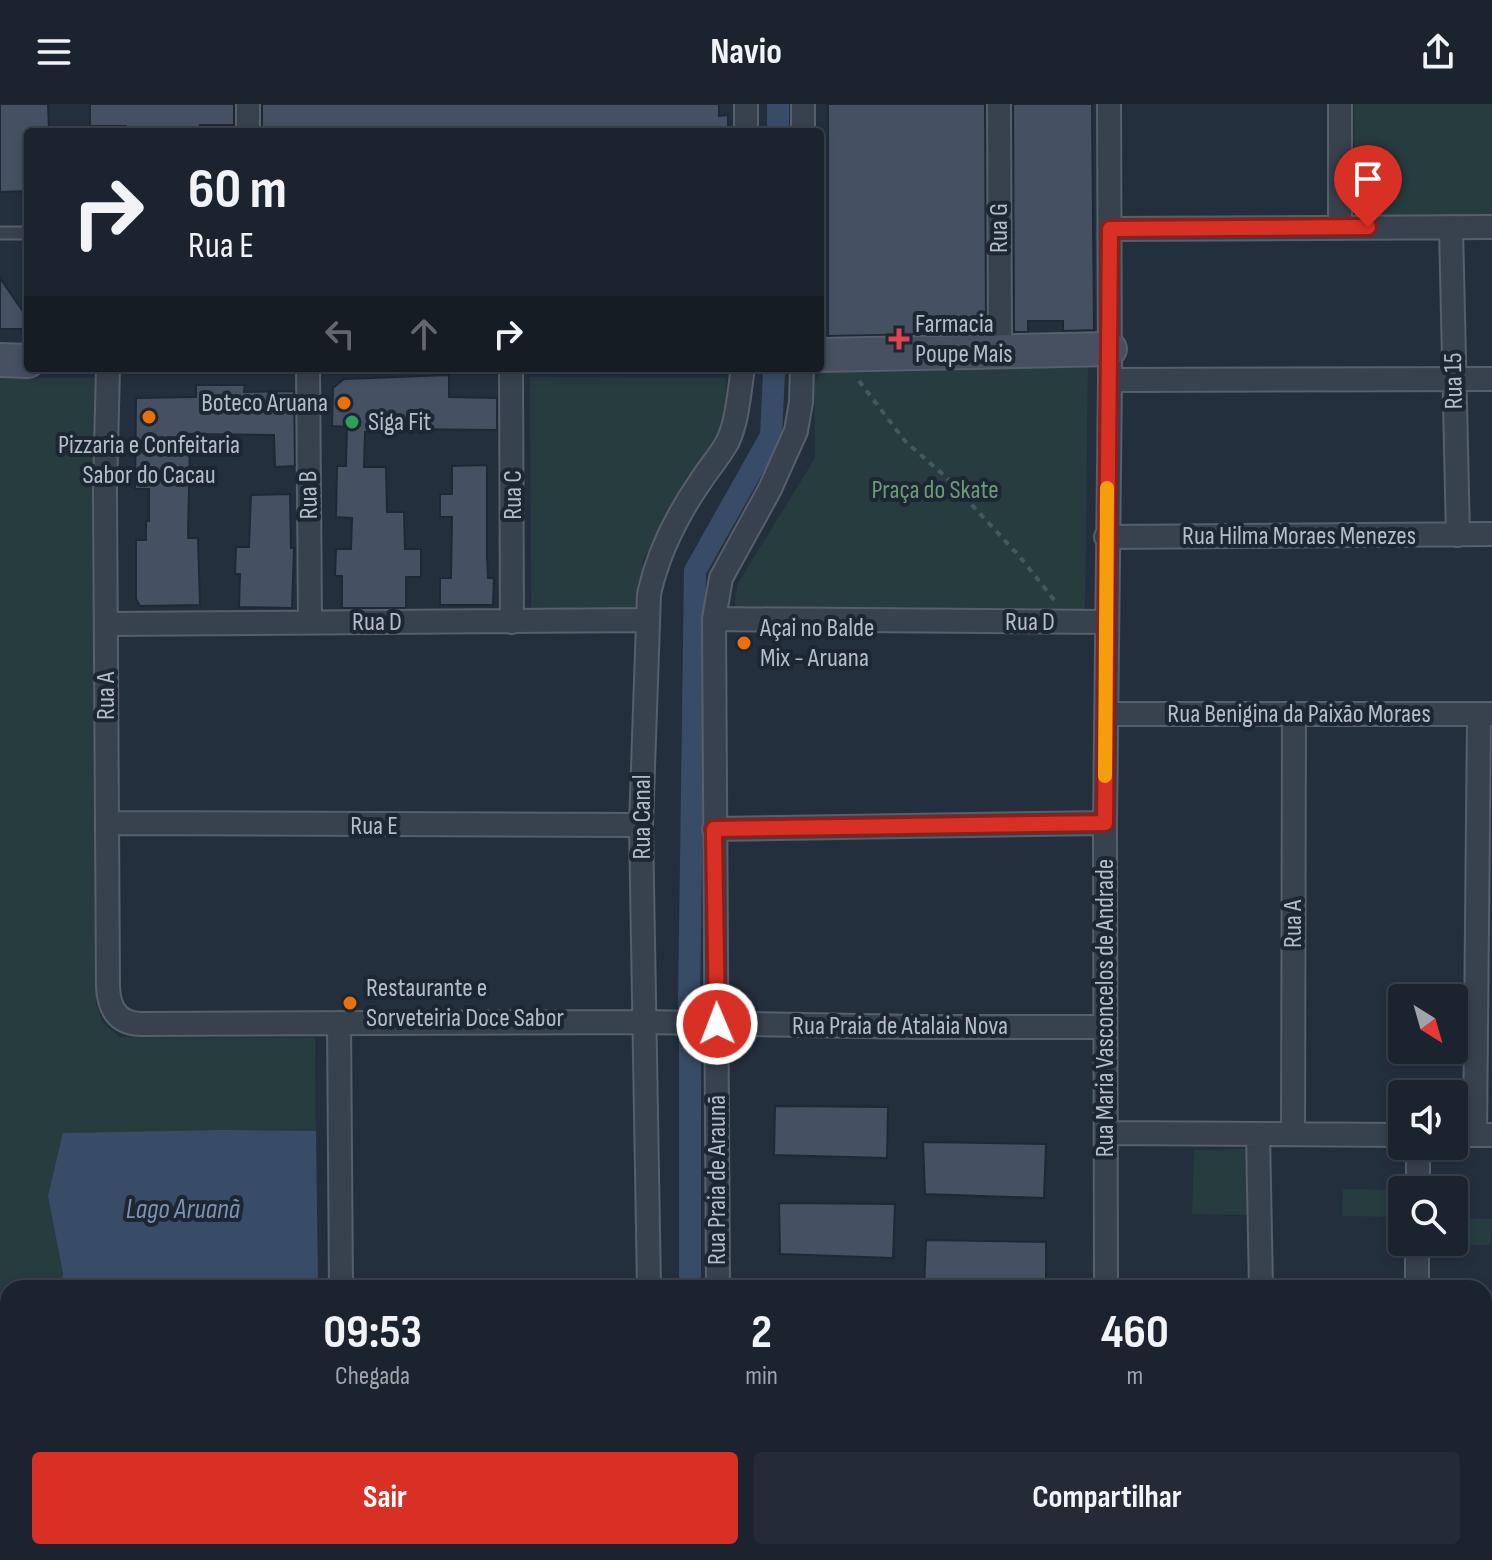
<!DOCTYPE html>
<html lang="pt">
<meta charset="utf-8">
<style>
:root{--surface:#1b232e;--page:#242b36;--text:#f1f3f6;--muted:#a0a4aa;--line:#39404a;--accent:#d93025}
body{margin:0;font-family:"Sofia Sans Condensed",sans-serif;background:var(--page);color:var(--text);height:100vh;display:flex;flex-direction:column;font-size:30px;white-space:nowrap}
*{box-sizing:border-box;margin:0}
p{font-size:26px;color:var(--muted)}
.icon{flex:none;width:44px;height:44px;fill:none;stroke:currentColor;stroke-width:2;stroke-linecap:round;stroke-linejoin:round}
.map{position:relative;flex:1;overflow:hidden}
.panel{position:absolute;left:0px;top:1176px;width:1492px;height:280px;display:flex;flex-direction:column;background:var(--surface);border-radius:24px 24px 0 0;box-shadow:0 4px 12px #0003,0 0 0 2px var(--line)}
.panel>*{flex:none}
.hud{position:absolute;left:24px;top:24px;width:800px;height:244px;border-radius:8px;box-shadow:0 4px 12px #0003,0 0 0 2px var(--line);background:#1b232e;color:var(--text);overflow:hidden}
.needle{width:52px;rotate:143deg}
.controls{position:absolute;left:1388px;top:880px;display:grid;gap:16px}
.controls a{display:grid;place-items:center;width:80px;height:80px;border-radius:8px;background:var(--surface);box-shadow:0 4px 12px #0003,0 0 0 2px var(--line);font-size:40px}
.pin{position:absolute;display:grid;place-items:center;width:68px;height:68px;color:#fff;margin:-82px -34px;border-radius:50% 50% 50% 0;rotate:-45deg;box-shadow:0 0 8px #0007}
.pin .icon{rotate:45deg}
.me{position:absolute;width:88px;margin:-44px;rotate:359deg;stroke-linejoin:round;filter:drop-shadow(0 0 6px #0008)}
.turn{display:flex;align-items:center;gap:28px;height:168px;padding:0 32px;font-size:36px}
.turn .icon{width:104px;height:104px;stroke-width:2.5}
.turn b{display:block;font-size:56px;line-height:68px}
.lanes{display:flex;align-items:center;height:76px;padding:0 32px;background:#0003;justify-content:center;gap:40px;direction:ltr}
.lanes .off{opacity:.35}
.eta{display:flex;justify-content:space-evenly;align-items:center;height:136px;text-align:center}
.eta b{font-size:48px;font-weight:700;line-height:56px}
.primary-button{display:flex;gap:16px;margin-top:auto;padding:16px 32px}
.primary-button a{flex:1;height:92px;border-radius:8px;background:var(--accent);color:#fff;font-size:32px;font-weight:700;line-height:92px;text-align:center}
.primary-button a+a{background:var(--page);color:var(--text)}
header{display:flex;justify-content:space-between;align-items:center;height:104px;padding:0 32px;background:var(--surface);font-size:36px;font-weight:700}
.map>svg:first-child{display:block}
.green{fill:#263c3f}
.water{fill:#394c67}
.lines{fill:none;stroke-linecap:round;stroke-linejoin:round}
.canal{stroke:#394c67;stroke-width:22}
.building{fill:#455162;stroke:#1f2835;stroke-width:2}
.lane-casing{stroke:#565f6c;stroke-width:15}
.street-casing{stroke:#565f6c;stroke-width:26}
.secondary-casing{stroke:#565f6c;stroke-width:36}
.path{stroke:#44595c;stroke-width:4;stroke-dasharray:6 6;stroke-linecap:butt}
.lane{stroke:#38414e;stroke-width:11}
.street{stroke:#38414e;stroke-width:22}
.secondary{stroke:#465061;stroke-width:32}
.route-casing{stroke:#8d1f18;stroke-width:20}
.route{stroke:#d93025;stroke-width:14}
.slow{stroke:#f59e0b;stroke-width:14}
.health-dot{fill:#e0444e;stroke:#1d2633;stroke-width:3}
.food-dot{fill:#e8710a;stroke:#1d2633;stroke-width:3}
.leisure-dot{fill:#2e9e5b;stroke:#1d2633;stroke-width:3}
.labels{text-anchor:middle;dominant-baseline:central;stroke-width:8;stroke-linejoin:round;paint-order:stroke}
.street-label{font-size:26px;fill:#b4bcc9;stroke:#1d2633}
.poi-label{font-size:26px;fill:#b4bcc9;stroke:#1d2633;text-anchor:start}
.park-label{font-size:26px;fill:#6b9a76;stroke:#1d2633}
.water-label{font-size:28px;font-style:italic;fill:#7c92b1;stroke:#1d2633}
</style>
<header><svg class="icon" aria-label="menu" viewBox="0 0 24 24"><path d="M4 6h16M4 12h16M4 18h16"/></svg>Navio<svg class="icon" aria-label="share" viewBox="0 0 24 24"><path d="M12 15V3M7 8l5-5 5 5M5 13v7h14v-7"/></svg></header>
<div class="map">
<svg width="1492" height="1456" viewBox="0 0 1492 1456">
<rect width="100%" height="100%" fill="#242f3e"/>
<path class="green" d="M 1354,0 L 1492,0 L 1492,113 L 1355,115 Z
M 1088,260 L 1085,507 L 737,505 L 735,500 L 737,481 L 815,354 L 814,280 L 822,265 Z
M 530,273 L 726,274 L 725,319 L 722,326 L 643,455 L 639,506 L 531,505 Z
M 0,274 L 100,274 L 96,901 L 103,919 L 120,933 L 315,934 L 316,1027 L 223,1026 L 48,1092 L 63,1170 L 61,1184 L 8,1184 L 8,1448 L 44,1448 L 44,1456 L 0,1456 Z
M 1251,1045 L 1253,1111 L 1192,1110 L 1194,1046 Z
M 1343,1085 L 1404,1086 L 1402,1113 L 1342,1112 Z
M 1454,1114 L 1492,1115 L 1491,1141 L 1430,1141 L 1430,1138 L 1454,1138 Z
M 1484,1285 L 1492,1285 L 1492,1342 L 1484,1342 Z
M 1282,1448 L 1342,1448 L 1341,1456 L 1281,1456 Z"/>
<path class="water" d="M 223,1026 L 316,1027 L 318,1184 L 61,1184 L 63,1170 L 48,1092 L 63,1029 Z
M 44,1448 L 322,1448 L 322,1456 L 44,1456 Z"/>
<g class="lines">
<path class="canal" d="M 778,0 L 778,28
M 689,902 L 695,467 L 771,332 L 774,269
M 690,936 L 690,1184
M 690,1448 L 690,1456"/>
</g>
<path class="building" d="M 0,0 L 48,0 L 49,28 L 28,28 L 28,87 L 0,88 Z
M 90,0 L 234,0 L 234,21 L 200,21 L 199,28 L 126,28 L 126,22 L 90,22 Z
M 262,0 L 719,0 L 719,12 L 728,11 L 728,28 L 262,28 Z
M 828,0 L 985,0 L 986,229 L 828,232 Z
M 1013,0 L 1092,0 L 1094,226 L 1063,227 L 1063,217 L 1028,217 L 1028,228 L 1014,228 Z
M 0,174 L 28,215 L 28,225 L 0,225 Z
M 449,271 L 449,293 L 497,294 L 497,326 L 394,325 L 394,328 L 365,328 L 364,363 L 386,363 L 387,408 L 404,408 L 405,445 L 421,445 L 421,473 L 406,473 L 406,504 L 342,504 L 342,472 L 335,472 L 336,445 L 351,445 L 352,414 L 336,413 L 337,362 L 346,362 L 347,323 L 332,322 L 333,284 L 344,275 Z
M 196,281 L 245,281 L 244,288 L 294,287 L 295,362 L 275,363 L 274,331 L 190,330 L 188,434 L 198,434 L 200,501 L 140,502 L 136,495 L 136,436 L 146,436 L 146,417 L 149,417 L 149,385 L 135,385 L 136,294 L 196,293 Z
M 487,361 L 487,452 L 488,474 L 494,474 L 493,501 L 440,501 L 440,474 L 451,474 L 452,413 L 440,413 L 440,390 L 452,390 L 452,362 Z
M 290,390 L 291,444 L 294,444 L 292,504 L 239,503 L 240,470 L 235,470 L 236,443 L 249,443 L 251,391 Z
M 775,1002 L 888,1003 L 887,1054 L 774,1051 Z
M 923,1038 L 1046,1040 L 1044,1094 L 925,1090 Z
M 779,1099 L 895,1100 L 893,1154 L 780,1150 Z
M 926,1136 L 1046,1138 L 1046,1184 L 924,1184 Z"/>
<g class="lines">
<g class="lane-casing">
<path id="lane" d="M 0,129 L 28,129"/>
</g>
<g class="street-casing">
<path id="street" d="M 248,0 L 248,28
M 999,0 L 1000,248
M 1340,0 L 1340,123
M 746,28 L 746,0
M 803,28 L 803,0
M 1451,123 L 1458,431
M 1110,125 L 1492,123
M 108,264 L 105,387 L 108,883 C 109,904 117,919 140,920 L 646,918 L 918,923 L 1104,923
M 308,264 L 310,518
M 511,264 L 512,518
M 1110,276 L 1492,275
M 1106,433 L 1492,430
M 714,515 L 1107,518
M 106,520 L 648,516
M 1107,610 L 1492,610
M 107,719 L 641,721
M 714,725 L 1105,719
M 339,919 L 341,1184
M 1107,1029 L 1402,1031
M 1258,1030 L 1261,1184
M 1293,1030 L 1294,610
M 1454,1031 L 1492,1031
M 1475,1031 L 1479,610
M 1418,1086 L 1418,1042
M 649,1184 L 641,721 L 649,490 C 658,449 676,413 700,378 C 709,364 720,352 728,337 C 738,315 739,288 743,264
M 718,1184 L 714,515 L 721,474 L 770,385 L 796,327 L 801,298 L 802,264
M 1106,1184 L 1105,719 L 1110,276 L 1109,0
M 1417,1184 L 1417,1138
M 342,1448 L 342,1456
M 652,1448 L 652,1456
M 719,1448 L 719,1456
M 1420,1448 L 1421,1456
M 1105,1456 L 1105,1448
M 1261,1456 L 1261,1448"/>
</g>
<g class="secondary-casing">
<path id="secondary" d="M 820,251 L 1110,245
M 0,256 L 28,257"/>
</g>
<path class="path" d="M 859,277 L 905,337 L 947,374 L 1020,453 L 1055,497"/>
<use href="#lane" class="lane"/>
<use href="#street" class="street"/>
<use href="#secondary" class="secondary"/>
</g>
<g class="lines">
<g class="route-casing">
<path id="route" d="M 717,920 L 714,725 L 1105,719 L 1110,125 L 1368,123"/>
</g>
<use href="#route" class="route"/>
<path class="slow" d="M 1105,672 L 1107,384"/>
</g>
<path class="health-dot" d="M895 223h8v8h8v8h-8v8h-8v-8h-8v-8h8z"/>
<g class="food-dot">
<circle cx="344" cy="299" r="8"/>
<circle cx="149" cy="313" r="8"/>
<circle cx="744" cy="539" r="8"/>
<circle cx="350" cy="899" r="8"/>
</g>
<circle class="leisure-dot" cx="352" cy="318" r="8"/>
<g class="labels">
<g class="street-label">
<text transform="translate(999 124) rotate(-90)">Rua G</text>
<text transform="translate(1454 277) rotate(-91)">Rua 15</text>
<text transform="translate(309 391) rotate(-91)">Rua B</text>
<text transform="translate(513 391) rotate(-90)">Rua C</text>
<text x="1299" y="432">Rua Hilma Moraes Menezes</text>
<text x="377" y="518">Rua D</text>
<text x="1030" y="518">Rua D</text>
<text transform="translate(106 592) rotate(-90)">Rua A</text>
<text x="1299" y="610">Rua Benigina da Paixão Moraes</text>
<text transform="translate(642 713) rotate(-90)">Rua Canal</text>
<text x="374" y="722">Rua E</text>
<text transform="translate(1293 820) rotate(-90)">Rua A</text>
<text transform="translate(1105 904) rotate(-90)">Rua Maria Vasconcelos de Andrade</text>
<text x="900" y="922">Rua Praia de Atalaia Nova</text>
<text transform="translate(717 1076) rotate(-90)">Rua Praia de Araunã</text>
</g>
<g class="poi-label">
<text x="915" y="220">Farmacia<tspan x="915" dy="30">Poupe Mais</tspan></text>
<text x="328" y="299" text-anchor="end">Boteco Aruana</text>
<text x="368" y="318">Siga Fit</text>
<text x="149" y="341" text-anchor="middle">Pizzaria e Confeitaria<tspan x="149" dy="30">Sabor do Cacau</tspan></text>
<text x="760" y="524">Açai no Balde<tspan x="760" dy="30">Mix - Aruana</tspan></text>
<text x="366" y="884">Restaurante e<tspan x="366" dy="30">Sorveteiria Doce Sabor</tspan></text>
</g>
<g class="park-label">
<text x="935" y="386">Praça do Skate</text>
</g>
<g class="water-label">
<text x="183" y="1105">Lago Aruanã</text>
</g>
</g>
</svg>
<div class="controls">
<a><svg class="needle" viewBox="-14 -14 28 28"><path d="M0-13l5 13h-10z" fill="#e53935"/><path d="M0 13l5-13h-10z" fill="#a0a4aa"/></svg></a>
<a><svg class="icon" aria-label="sound" viewBox="0 0 24 24"><path d="M4 9h4l5-4v14l-5-4H4zM17 9q2 3 0 6"/></svg></a>
<a><svg class="icon" aria-label="search" viewBox="0 0 24 24"><circle cx="10" cy="10" r="6"/><path d="M15 15l6 6"/></svg></a>
</div>
<div class="pin" style="left:1368px;top:123px;background:#d93025"><svg class="icon" aria-label="arrive" viewBox="0 0 24 24"><path d="M6 21V4h12l-3 4 3 4H6"/></svg></div>
<svg class="me" style="left:717px;top:920px" viewBox="-20 -20 40 40"><circle r="17" fill="#d93025" stroke="#fff" stroke-width="3"/><path d="M0-11L8 9 0 5-8 9z" fill="#fff"/></svg>
<div class="hud">
<div class="turn"><svg class="icon" aria-label="right" viewBox="0 0 24 24"><path d="M7 20v-9h11M14 6l5 5-5 5"/></svg><div><b>60 m</b>Rua E</div></div>
<div class="lanes"><svg class="icon off" aria-label="left" viewBox="0 0 24 24"><path d="M17 20v-9H6M10 6l-5 5 5 5"/></svg><svg class="icon off" aria-label="ahead" viewBox="0 0 24 24"><path d="M12 20V5M6 11l6-6 6 6"/></svg><svg class="icon" aria-label="right" viewBox="0 0 24 24"><path d="M7 20v-9h11M14 6l5 5-5 5"/></svg></div>
</div>
<section class="panel">
<div class="eta">
<div><b>09:53</b><p>Chegada</p></div>
<div><b>2</b><p>min</p></div>
<div><b>460</b><p>m</p></div>
</div>
<div class="primary-button"><a>Sair</a><a>Compartilhar</a></div>
</section>
</div>
